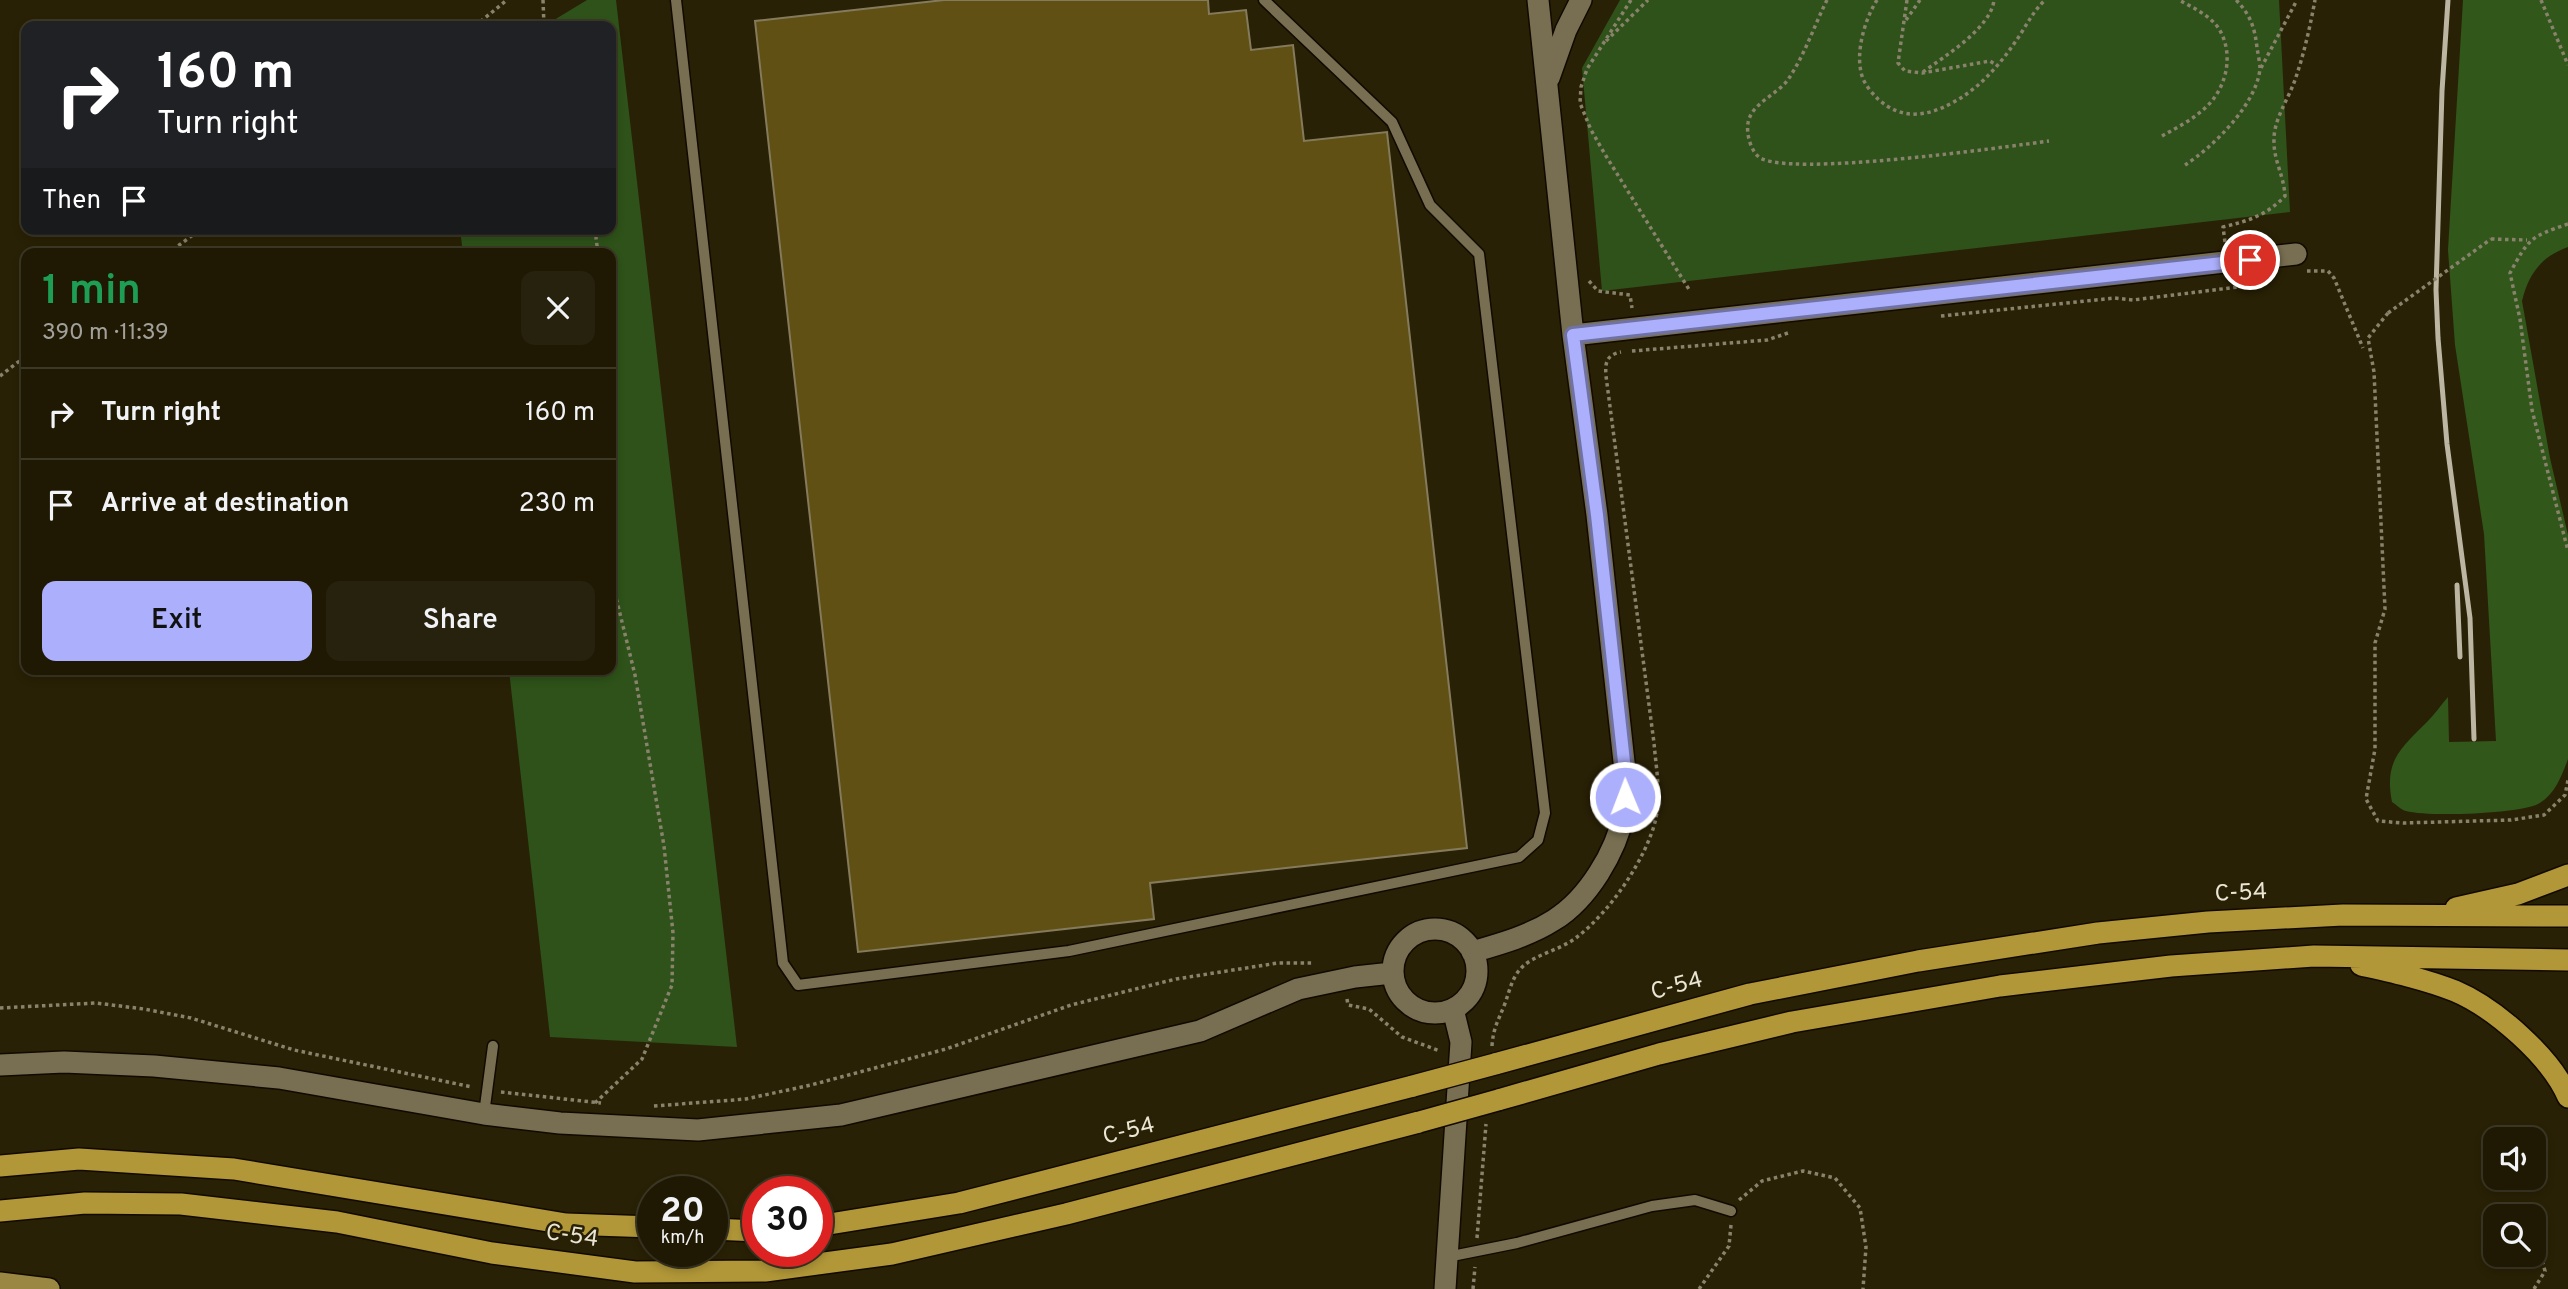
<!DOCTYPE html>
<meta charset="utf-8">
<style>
:root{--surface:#1f1904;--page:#27220e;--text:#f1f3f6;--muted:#a1a09a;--line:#3c3826;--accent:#acaffb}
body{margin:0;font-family:Overpass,sans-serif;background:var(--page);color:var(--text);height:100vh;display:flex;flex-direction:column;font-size:26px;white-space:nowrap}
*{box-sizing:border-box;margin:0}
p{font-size:23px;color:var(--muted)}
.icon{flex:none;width:38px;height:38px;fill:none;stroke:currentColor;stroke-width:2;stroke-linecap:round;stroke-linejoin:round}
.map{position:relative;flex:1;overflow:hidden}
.drawer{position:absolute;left:21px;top:248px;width:595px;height:427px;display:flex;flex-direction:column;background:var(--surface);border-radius:14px;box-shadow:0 4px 10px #0003,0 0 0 2px var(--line)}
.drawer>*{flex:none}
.guide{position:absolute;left:21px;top:21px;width:595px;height:214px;border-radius:14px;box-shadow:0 4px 10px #0003,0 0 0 2px var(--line);background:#202124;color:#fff;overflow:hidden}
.buttons{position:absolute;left:2483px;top:1127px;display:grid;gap:14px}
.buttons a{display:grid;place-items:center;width:63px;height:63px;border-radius:14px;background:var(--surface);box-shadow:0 4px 10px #0003,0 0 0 2px var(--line);font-size:35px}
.speed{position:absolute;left:637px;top:1176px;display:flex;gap:14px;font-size:35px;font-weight:700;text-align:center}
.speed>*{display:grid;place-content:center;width:91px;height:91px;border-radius:50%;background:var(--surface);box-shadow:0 4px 10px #0003,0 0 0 2px var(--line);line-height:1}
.speed small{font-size:18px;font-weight:400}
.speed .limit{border:10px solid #d22;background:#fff;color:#111}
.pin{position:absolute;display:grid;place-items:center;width:60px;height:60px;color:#fff;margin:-30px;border:4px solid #fff;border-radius:50%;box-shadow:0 2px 7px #0007}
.me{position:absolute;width:77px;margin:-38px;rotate:359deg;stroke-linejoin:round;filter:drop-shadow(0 0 5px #0008)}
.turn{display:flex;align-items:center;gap:24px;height:147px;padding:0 21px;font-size:32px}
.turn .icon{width:91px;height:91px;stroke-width:2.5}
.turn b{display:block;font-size:49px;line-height:60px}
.then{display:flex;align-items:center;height:66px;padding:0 21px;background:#0003;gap:14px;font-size:26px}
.round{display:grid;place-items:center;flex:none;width:74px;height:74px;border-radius:14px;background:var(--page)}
.headline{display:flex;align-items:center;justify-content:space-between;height:119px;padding:0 21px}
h1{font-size:42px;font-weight:600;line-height:52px;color:#1e9e55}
.primary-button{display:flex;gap:14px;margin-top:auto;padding:14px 21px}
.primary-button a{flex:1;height:80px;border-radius:14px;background:var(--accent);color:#111;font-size:28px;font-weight:600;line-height:80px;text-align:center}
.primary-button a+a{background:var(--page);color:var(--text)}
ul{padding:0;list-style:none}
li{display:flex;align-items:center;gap:21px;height:91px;padding:0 21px;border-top:2px solid var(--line)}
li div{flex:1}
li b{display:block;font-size:26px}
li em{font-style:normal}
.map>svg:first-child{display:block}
.green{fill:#2e5219}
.forest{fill:#31571b}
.building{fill:#605014;stroke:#847b5d;stroke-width:2}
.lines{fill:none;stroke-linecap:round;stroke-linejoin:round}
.lane-casing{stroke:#120a00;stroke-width:13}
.street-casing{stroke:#120a00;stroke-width:24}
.primary-casing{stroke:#120a00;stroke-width:24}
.highway-casing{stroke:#120a00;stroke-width:24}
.path{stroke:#89826c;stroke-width:3.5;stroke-dasharray:3.5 3.5;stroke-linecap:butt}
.lane{stroke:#786f52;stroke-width:10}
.street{stroke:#786f52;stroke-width:21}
.primary{stroke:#9a8742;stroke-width:21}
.highway{stroke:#b19738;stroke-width:21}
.rail{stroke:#bbb5a2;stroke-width:5}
.highway-bridge-casing{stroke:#120a00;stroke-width:24;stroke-linecap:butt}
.path-bridge{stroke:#89826c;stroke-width:3.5;stroke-dasharray:3.5 3.5;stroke-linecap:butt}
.highway-bridge{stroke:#b19738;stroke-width:21}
.route-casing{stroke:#7072a3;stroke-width:18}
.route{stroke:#acaffb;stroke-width:12}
.labels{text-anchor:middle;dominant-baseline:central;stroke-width:5;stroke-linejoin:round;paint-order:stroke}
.street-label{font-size:23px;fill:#eae5d4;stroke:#292105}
</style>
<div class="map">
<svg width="2568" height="1289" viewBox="0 0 2568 1289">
<rect width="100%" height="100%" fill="#292105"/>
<path class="green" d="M 587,0 L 616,0 L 737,1047 L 550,1037 L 509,670 L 611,670 L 611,254 L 463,254 L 460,229 L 611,229 L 611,26 L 544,26 Z
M 1620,0 L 2279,0 L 2290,212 L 1602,291 L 1582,68 Z"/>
<path class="forest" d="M 2463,0 L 2568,0 L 2568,247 C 2541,257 2529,273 2522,301 L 2550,458 L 2568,535 L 2568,759 C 2562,775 2555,795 2538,804 C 2519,814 2427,817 2406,811 C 2401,810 2397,805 2392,802 C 2384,761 2400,749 2427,722 C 2434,715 2441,705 2448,697 L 2449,742 L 2496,741 L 2484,534 L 2455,345 L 2448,250 Z"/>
<path class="building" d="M 944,0 L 1208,0 L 1209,14 L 1246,10 L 1251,50 L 1293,45 L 1304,141 L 1387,132 L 1467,848 L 1150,883 L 1154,919 L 858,952 L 755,21 Z"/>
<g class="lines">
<g class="lane-casing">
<path id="lane" d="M 676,0 L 783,963 L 798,985 L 1069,951 L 1519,857 L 1538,840 L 1545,813 L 1479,254 L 1430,205 L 1392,122 L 1264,0
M 484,1114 L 493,1046
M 1447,1257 L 1517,1243 L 1652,1206 L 1695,1200 L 1731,1211"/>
</g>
<g class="street-casing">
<path id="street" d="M 1549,78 L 1566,30 L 1581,0
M 1573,335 L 2296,254
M1393 971a42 42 0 1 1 84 0a42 42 0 1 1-84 0Z
M 1472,952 C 1500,944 1529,936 1554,920 C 1588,899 1616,852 1624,813 C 1626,802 1625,790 1626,780 L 1597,515 L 1573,335 L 1538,0
M 0,1065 L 64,1062 L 154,1066 L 279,1078 L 484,1114 L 560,1123 L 698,1130 L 841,1115 L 1200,1031 L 1298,989 L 1355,977 L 1392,973
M 1445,1289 L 1461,1042 L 1453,1009"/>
</g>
<g class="primary-casing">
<path id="primary" d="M 0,1283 L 49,1289"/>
</g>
<g class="highway-casing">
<path id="highway" d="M 2456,908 L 2518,894 L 2568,875
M 2361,965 C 2392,972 2425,979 2455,991 C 2495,1008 2551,1057 2568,1097
M 1495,1064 L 1750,994 L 1918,961 L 2098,933 L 2208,922 L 2343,915 L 2568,916
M 1498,1100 L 1659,1054 L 1792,1022 L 2000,986 L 2171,966 L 2314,956 L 2568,960
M 0,1166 L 79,1159 L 234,1169 L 566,1224 L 653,1227
M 0,1211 L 85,1203 L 181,1204 L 337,1222 L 492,1253 L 635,1272 L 765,1271 L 892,1254 L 1066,1214 L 1419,1122
M 817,1226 L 959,1203 L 1413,1086
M 712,1229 L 758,1231"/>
</g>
<path class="path" d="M 543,0 L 544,26
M 1631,0 L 1587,69 L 1581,87 L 1580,103 L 1591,130 L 1606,156 L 1690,291
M 1827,0 C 1814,26 1804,57 1787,81 C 1776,95 1751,104 1748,123 C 1746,134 1751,151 1759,157 C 1786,178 2005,147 2049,141
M 1877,0 C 1865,19 1856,50 1861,72 C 1863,83 1871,92 1878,99 C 1901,120 1926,117 1952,103 C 1982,87 2002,62 2020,35 C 2028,22 2034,11 2045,0
M 1907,0 L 1898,63 L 1905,71 L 1922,73 L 1990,61 L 1998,66
M 2541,0 L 2568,65
M 1906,20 L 1920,0
M 475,26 L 507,0
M 1606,41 L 1648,0
M 2261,68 L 2297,0
M 1923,72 C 1945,56 1991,28 1994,0
M 2162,136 C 2176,128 2192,120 2204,109 C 2226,90 2235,55 2219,29 C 2211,16 2192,7 2179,0
M 2185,165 C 2213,147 2256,105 2260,69 C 2260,63 2258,54 2257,48 C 2255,28 2250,14 2236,0
M 2568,224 C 2530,237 2529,238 2510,273 L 2520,319 L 2532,410 L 2568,551
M 595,229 L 598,254
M 2491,239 L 2527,240
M 2225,242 L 2223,227 C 2248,221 2267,215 2285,196 C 2284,176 2274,161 2274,142 C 2273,120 2288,100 2295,80 C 2304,54 2310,27 2315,0
M 167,254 L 201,229
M 2307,271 L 2328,271 L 2334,278 L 2363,348
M 1589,281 L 1598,291 L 1630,295 L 1632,308
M 2388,313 L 2368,338 L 2374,372 L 2385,609 L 2375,643 L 2375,749 L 2366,799 L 2378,821 L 2403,823 L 2511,820 L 2544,815 L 2565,795 L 2568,780
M 1941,316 L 2115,298 L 2133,300 L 2238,287 L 2248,281
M 1632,351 L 1767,340 L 1791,332
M 0,376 L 26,356
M 1347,999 L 1348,1005 L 1369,1009 L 1402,1037 L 1440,1051
M 0,1008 L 96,1003 L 144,1009 L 191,1018 L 294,1050 L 472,1087
M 1492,1046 C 1493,1029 1498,1021 1504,1006 C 1511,988 1512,972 1530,961 C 1545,952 1563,948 1577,937 C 1610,912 1647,858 1656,818 C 1661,794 1656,767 1654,743 L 1606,376 C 1605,363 1606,355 1621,352
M 501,1092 L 601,1103
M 595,1103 L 642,1059 L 672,985 L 673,933 L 664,846 L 635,675 L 611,577
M 654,1106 L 746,1099 L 811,1085 L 946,1049 L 1071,1005 L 1176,979 L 1278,963 L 1314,963
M 1739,1200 L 1762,1181 L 1803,1171 L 1835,1178 L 1860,1208 L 1866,1247 L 1863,1289
M 1477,1238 L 1486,1124
M 1473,1289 L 1475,1267
M 1699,1289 L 1729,1246 L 1731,1225
M 2534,1289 L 2545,1271 L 2536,1238"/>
<use href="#lane" class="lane"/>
<use href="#street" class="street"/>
<use href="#primary" class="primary"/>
<use href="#highway" class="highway"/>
<path class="rail" d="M 2448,0 L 2442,91 L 2436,290 L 2438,338 L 2447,444 L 2470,618 L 2474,739
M 2457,585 L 2460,657"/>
<g class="highway-bridge-casing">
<path id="highway-bridge" d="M 1413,1086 L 1495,1064
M 1419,1122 L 1498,1100"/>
</g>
<path class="path-bridge" d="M 2388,313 L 2491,239"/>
<use href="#highway-bridge" class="highway-bridge"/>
</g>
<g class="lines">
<g class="route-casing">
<path id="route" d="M 1625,797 L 1626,780 L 1597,515 L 1573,335 L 2250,260"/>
</g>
<use href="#route" class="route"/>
</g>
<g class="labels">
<g class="street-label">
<text transform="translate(2241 894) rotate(-3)">C-54</text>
<text transform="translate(1677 987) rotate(-15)">C-54</text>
<text transform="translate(1129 1132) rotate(-14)">C-54</text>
<text transform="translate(572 1237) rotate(8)">C-54</text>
</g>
</g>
</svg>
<div class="buttons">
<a><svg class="icon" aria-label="sound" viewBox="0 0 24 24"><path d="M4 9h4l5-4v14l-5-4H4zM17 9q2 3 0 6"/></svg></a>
<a><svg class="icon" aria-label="search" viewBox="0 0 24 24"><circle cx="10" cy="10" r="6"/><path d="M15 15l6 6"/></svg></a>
</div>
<div class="speed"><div>20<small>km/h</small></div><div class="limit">30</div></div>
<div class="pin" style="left:2250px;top:260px;background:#d93025"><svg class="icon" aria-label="arrive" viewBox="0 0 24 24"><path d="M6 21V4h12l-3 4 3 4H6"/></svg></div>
<svg class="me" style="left:1625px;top:797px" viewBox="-20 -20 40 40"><circle r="17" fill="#acaffb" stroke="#fff" stroke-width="3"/><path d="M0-11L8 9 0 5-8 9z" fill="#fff"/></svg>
<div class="guide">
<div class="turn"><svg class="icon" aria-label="right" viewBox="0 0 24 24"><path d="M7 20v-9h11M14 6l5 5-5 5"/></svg><div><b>160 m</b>Turn right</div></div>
<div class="then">Then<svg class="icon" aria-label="arrive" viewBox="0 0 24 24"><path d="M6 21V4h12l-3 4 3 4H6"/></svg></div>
</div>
<section class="drawer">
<div class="headline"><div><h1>1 min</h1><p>390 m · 11:39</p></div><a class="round"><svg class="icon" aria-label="close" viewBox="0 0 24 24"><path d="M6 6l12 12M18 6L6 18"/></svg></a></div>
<ul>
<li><svg class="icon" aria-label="right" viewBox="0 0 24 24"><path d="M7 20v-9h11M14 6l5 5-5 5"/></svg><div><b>Turn right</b></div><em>160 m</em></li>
<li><svg class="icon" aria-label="arrive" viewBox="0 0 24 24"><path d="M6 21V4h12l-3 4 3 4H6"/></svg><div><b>Arrive at destination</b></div><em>230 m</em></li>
</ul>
<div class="primary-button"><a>Exit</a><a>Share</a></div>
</section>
</div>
